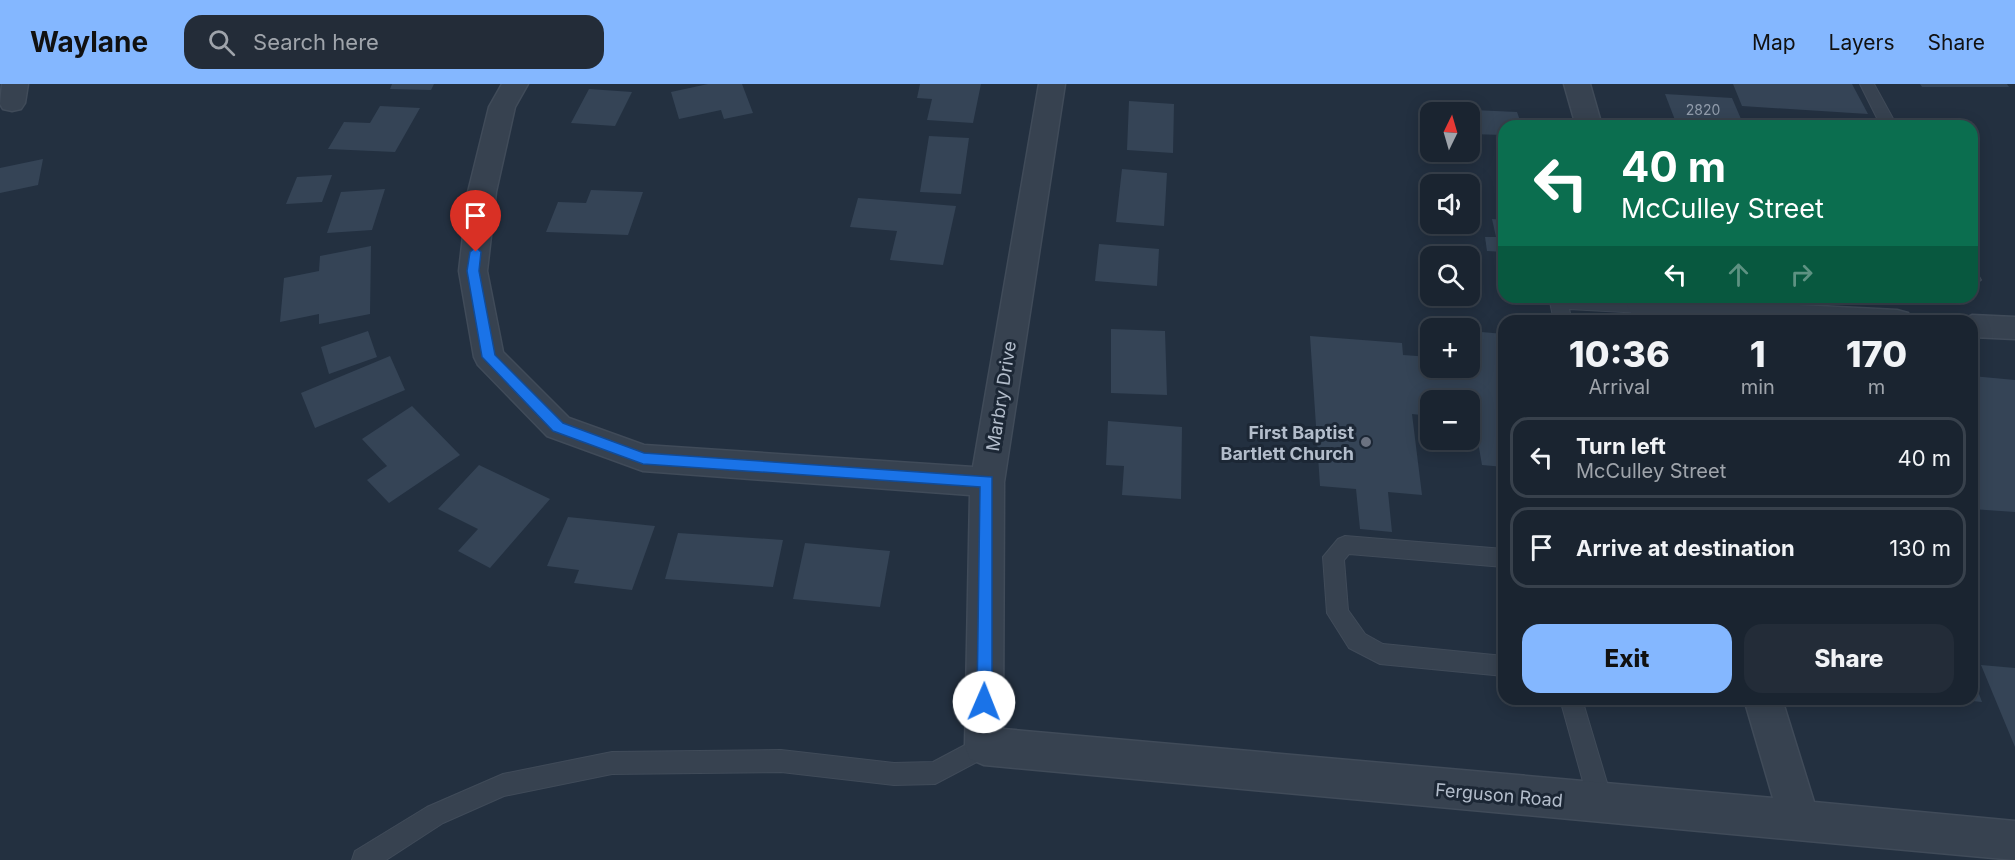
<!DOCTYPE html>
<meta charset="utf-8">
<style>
:root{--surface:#1a2430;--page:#232c38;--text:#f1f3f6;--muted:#9fa4ab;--line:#38414c;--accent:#84b7ff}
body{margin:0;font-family:Inter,sans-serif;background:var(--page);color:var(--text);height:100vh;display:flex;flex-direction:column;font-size:22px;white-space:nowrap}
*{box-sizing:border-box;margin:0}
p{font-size:20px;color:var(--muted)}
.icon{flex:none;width:33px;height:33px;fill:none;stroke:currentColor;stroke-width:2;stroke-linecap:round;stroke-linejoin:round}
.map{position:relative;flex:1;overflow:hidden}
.panel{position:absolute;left:1498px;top:231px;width:480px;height:390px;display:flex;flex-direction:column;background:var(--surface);border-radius:18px;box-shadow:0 3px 15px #0003,0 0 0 2px var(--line)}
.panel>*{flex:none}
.guide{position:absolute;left:1498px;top:36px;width:480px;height:183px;border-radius:18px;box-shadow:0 3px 15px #0003,0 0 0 2px var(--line);background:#0b6e4f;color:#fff;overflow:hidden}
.needle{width:39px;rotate:5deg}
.buttons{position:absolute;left:1420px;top:18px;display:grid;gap:12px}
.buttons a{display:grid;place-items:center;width:60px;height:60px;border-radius:12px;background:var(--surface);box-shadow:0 3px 15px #0003,0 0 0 2px var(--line);font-size:30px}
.pin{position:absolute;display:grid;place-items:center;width:51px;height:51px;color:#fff;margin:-62px -26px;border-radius:50% 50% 50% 0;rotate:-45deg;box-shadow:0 0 6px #0007}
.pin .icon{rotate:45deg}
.me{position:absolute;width:66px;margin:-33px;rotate:1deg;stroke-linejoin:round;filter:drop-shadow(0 0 4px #0008)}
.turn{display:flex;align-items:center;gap:21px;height:126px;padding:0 24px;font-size:27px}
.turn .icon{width:78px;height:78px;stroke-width:2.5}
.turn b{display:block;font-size:42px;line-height:51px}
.lanes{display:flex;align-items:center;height:57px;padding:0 24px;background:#0003;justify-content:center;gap:30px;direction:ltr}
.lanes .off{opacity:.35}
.eta{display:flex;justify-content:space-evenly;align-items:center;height:102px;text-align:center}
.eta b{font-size:36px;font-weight:800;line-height:42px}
.primary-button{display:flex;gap:12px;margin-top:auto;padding:12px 24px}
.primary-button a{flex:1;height:69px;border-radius:18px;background:var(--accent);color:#111;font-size:24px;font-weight:800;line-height:69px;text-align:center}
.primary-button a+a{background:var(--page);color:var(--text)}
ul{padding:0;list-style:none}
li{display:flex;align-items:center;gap:18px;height:81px;margin:0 12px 9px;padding:0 12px;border:3px solid var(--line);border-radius:18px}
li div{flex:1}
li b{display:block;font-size:22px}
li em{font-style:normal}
header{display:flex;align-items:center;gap:36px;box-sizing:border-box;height:84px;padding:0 30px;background:var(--accent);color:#111}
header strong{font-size:28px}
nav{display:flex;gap:33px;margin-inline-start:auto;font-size:21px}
.search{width:420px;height:54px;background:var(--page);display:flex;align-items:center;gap:15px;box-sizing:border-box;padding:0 21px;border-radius:18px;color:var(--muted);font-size:22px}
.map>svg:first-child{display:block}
.building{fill:#354456}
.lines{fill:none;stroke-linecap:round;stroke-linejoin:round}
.service-casing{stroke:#404b59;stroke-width:2}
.minor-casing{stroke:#404b59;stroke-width:3}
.service{fill:#374250;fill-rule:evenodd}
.minor{fill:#374250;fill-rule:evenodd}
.route{fill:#1a73e8;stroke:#114b97;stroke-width:1.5}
.worship-dot{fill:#6b7280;stroke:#1c2735;stroke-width:2}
.labels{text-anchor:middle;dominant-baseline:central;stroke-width:6;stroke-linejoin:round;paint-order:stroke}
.far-number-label{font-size:14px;fill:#929dac}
.street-label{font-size:18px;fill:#b3bdcb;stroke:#1c2735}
.poi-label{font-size:18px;font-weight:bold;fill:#b3bdcb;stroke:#1c2735;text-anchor:end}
</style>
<header>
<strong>Waylane</strong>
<div class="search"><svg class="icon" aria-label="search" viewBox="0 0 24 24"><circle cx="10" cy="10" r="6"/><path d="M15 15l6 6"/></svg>Search here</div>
<nav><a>Map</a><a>Layers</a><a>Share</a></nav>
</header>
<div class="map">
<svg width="2015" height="776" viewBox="0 0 2015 776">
<rect width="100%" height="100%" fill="#233040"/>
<path class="building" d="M 392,0 L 434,0 L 431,6 L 390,5 Z
M 708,0 L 742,0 L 753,29 L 724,35 L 721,26 L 679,35 L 671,8 Z
M 920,0 L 981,0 L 973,39 L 927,36 L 932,15 L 917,14 Z
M 1733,0 L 1852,0 L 1868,30 L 1742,22 Z
M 1920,0 L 2007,0 L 2009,3 L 1922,3 Z
M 589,5 L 632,8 L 615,42 L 571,39 Z
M 1665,10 L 1732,14 L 1744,42 L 1672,42 L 1670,36 L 1675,36 Z
M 1129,17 L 1174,20 L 1173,69 L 1127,66 Z
M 380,22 L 420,24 L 395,68 L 328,65 L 344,38 L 370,39 Z
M 1430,24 L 1517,28 L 1522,42 L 1504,42 L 1504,51 L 1470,50 L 1470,28 L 1431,28 Z
M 929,52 L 969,54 L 961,110 L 920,108 Z
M 43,75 L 38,101 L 0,109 L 0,84 Z
M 1122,85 L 1167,89 L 1164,142 L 1116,138 Z
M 332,91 L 322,118 L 286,120 L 297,93 Z
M 385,105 L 372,146 L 327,149 L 341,108 Z
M 591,106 L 643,108 L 628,151 L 546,148 L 558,118 L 586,119 Z
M 858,114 L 956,122 L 943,181 L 890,176 L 897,147 L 850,143 Z
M 1492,135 L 1504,136 L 1504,168 L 1487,167 L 1485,153 L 1496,153 Z
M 1099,160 L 1159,165 L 1157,202 L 1095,197 Z
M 371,162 L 370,230 L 319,240 L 319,230 L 280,238 L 284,194 L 319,187 L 320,172 Z
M 1111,245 L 1165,247 L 1167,311 L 1111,309 Z
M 368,247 L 377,273 L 329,290 L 321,263 Z
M 1470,247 L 1504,250 L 1504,383 L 1482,381 L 1474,335 L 1470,335 L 1470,316 L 1431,316 L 1431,332 L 1412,330 L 1422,411 L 1388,408 L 1392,448 L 1360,445 L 1356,405 L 1320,402 L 1310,252 L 1402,259 L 1403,271 L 1431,273 L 1431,284 L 1470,284 Z
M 390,272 L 405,306 L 315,344 L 301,309 Z
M 1972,292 L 2015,296 L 2015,428 L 1972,425 Z
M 412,322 L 460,371 L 389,419 L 367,396 L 387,382 L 362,355 Z
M 1108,337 L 1182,343 L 1181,415 L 1122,411 L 1124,382 L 1106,381 Z
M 479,381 L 550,415 L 490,484 L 458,467 L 478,445 L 438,425 Z
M 568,433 L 655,442 L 632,506 L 574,499 L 579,486 L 547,482 Z
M 678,449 L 783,456 L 773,503 L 665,495 Z
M 805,459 L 890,467 L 880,523 L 793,515 Z
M 1981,581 L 2015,584 L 2015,663 Z
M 1972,594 L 1973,594 L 1982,618 L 1972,617 Z"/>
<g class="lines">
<g class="service-casing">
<path id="service" d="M 1860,0 L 1874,0 L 1897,42 L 1881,42 Z
M 1972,189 L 1978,191 L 1981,196 L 1972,202 Z
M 1554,213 L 1642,215 L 1648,217 L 1651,222 L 1648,227 L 1642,229 L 1569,225 L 1572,237 L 1554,237 L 1550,218 Z
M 1345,452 L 1504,465 L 1504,483 L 1349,470 L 1344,476 L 1348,526 L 1365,550 L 1383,560 L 1504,572 L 1504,592 L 1380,580 L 1349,564 L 1327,529 L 1323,473 L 1338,455 Z
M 1560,615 L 1582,615 L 1613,719 L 1609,727 L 1601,731 L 1593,727 L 1589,719 Z
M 984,651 L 992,654 L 995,662 L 992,670 L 935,700 L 894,701 L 781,688 L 612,690 L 504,712 L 443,739 L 386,776 L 352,776 L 355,767 L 427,723 L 503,690 L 612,668 L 781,666 L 894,679 L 933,678 Z"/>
</g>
<g class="minor-casing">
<path id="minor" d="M 2,0 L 28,0 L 25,19 L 21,25 L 12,27 L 3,25 L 0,20 Z
M 502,0 L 528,0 L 515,23 L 496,108 L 487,187 L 503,268 L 569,334 L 644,361 L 973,383 L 1039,0 L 1065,0 L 1004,398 L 1003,645 L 1773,714 L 1744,615 L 1782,615 L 1814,718 L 2015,737 L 2015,776 L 1113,693 L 984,681 L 970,675 L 965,662 L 970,411 L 643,387 L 547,352 L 478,281 L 474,273 L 459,187 L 468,108 L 489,23 Z
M 1564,0 L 1590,0 L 1602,42 L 1576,42 Z
M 1635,213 L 1897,226 L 1908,229 L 1912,237 L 1708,237 L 1642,233 L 1632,230 L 1627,222 Z
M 1972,231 L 2015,233 L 2015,255 L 1972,253 L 1972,237 L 1960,237 Z"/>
</g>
<use href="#service" class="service"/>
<use href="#minor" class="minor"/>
</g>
<path class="route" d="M 476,163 L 481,168 L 479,187 L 495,271 L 563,339 L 644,369 L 992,393 L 992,618 L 990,624 L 984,626 L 979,624 L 977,618 L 980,403 L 643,380 L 553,347 L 482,273 L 467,187 L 470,168 Z"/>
<circle class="worship-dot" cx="1366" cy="358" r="6"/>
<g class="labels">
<g class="far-number-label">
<text x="1703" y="25">2820</text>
</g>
<g class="street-label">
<text transform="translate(1001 312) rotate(-81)">Marbry Drive</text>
<text transform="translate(1499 711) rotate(5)">Ferguson Road</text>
</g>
<g class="poi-label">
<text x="1354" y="348">First Baptist<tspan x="1354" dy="21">Bartlett Church</tspan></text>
</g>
</g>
</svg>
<div class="buttons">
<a><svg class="needle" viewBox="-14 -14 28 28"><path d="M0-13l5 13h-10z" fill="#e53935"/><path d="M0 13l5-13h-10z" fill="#9fa4ab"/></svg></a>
<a><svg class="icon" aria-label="sound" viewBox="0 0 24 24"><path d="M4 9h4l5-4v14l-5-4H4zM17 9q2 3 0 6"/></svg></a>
<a><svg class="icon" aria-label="search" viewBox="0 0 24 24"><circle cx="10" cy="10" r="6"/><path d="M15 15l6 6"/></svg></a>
<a>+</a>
<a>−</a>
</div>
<div class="pin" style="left:476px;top:168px;background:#d93025"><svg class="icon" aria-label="arrive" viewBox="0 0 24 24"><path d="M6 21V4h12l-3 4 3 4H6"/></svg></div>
<svg class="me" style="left:984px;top:618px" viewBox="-20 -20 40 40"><circle r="19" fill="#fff"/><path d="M0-13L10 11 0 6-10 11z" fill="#1a73e8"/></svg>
<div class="guide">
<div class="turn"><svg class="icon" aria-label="left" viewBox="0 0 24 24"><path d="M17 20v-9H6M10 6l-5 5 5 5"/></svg><div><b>40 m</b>McCulley Street</div></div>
<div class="lanes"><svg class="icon" aria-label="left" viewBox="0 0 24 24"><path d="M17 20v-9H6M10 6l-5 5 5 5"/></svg><svg class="icon off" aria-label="ahead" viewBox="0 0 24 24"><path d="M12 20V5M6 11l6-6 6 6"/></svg><svg class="icon off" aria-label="right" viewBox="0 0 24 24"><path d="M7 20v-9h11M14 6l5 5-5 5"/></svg></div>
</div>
<section class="panel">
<div class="eta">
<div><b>10:36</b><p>Arrival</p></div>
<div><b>1</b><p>min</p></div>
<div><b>170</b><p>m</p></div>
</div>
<ul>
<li><svg class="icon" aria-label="left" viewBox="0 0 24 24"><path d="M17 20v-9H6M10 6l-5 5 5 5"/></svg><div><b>Turn left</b><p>McCulley Street</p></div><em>40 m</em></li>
<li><svg class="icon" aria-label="arrive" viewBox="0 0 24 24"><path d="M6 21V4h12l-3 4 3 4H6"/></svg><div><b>Arrive at destination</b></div><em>130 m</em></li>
</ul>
<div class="primary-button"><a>Exit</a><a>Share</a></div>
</section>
</div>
